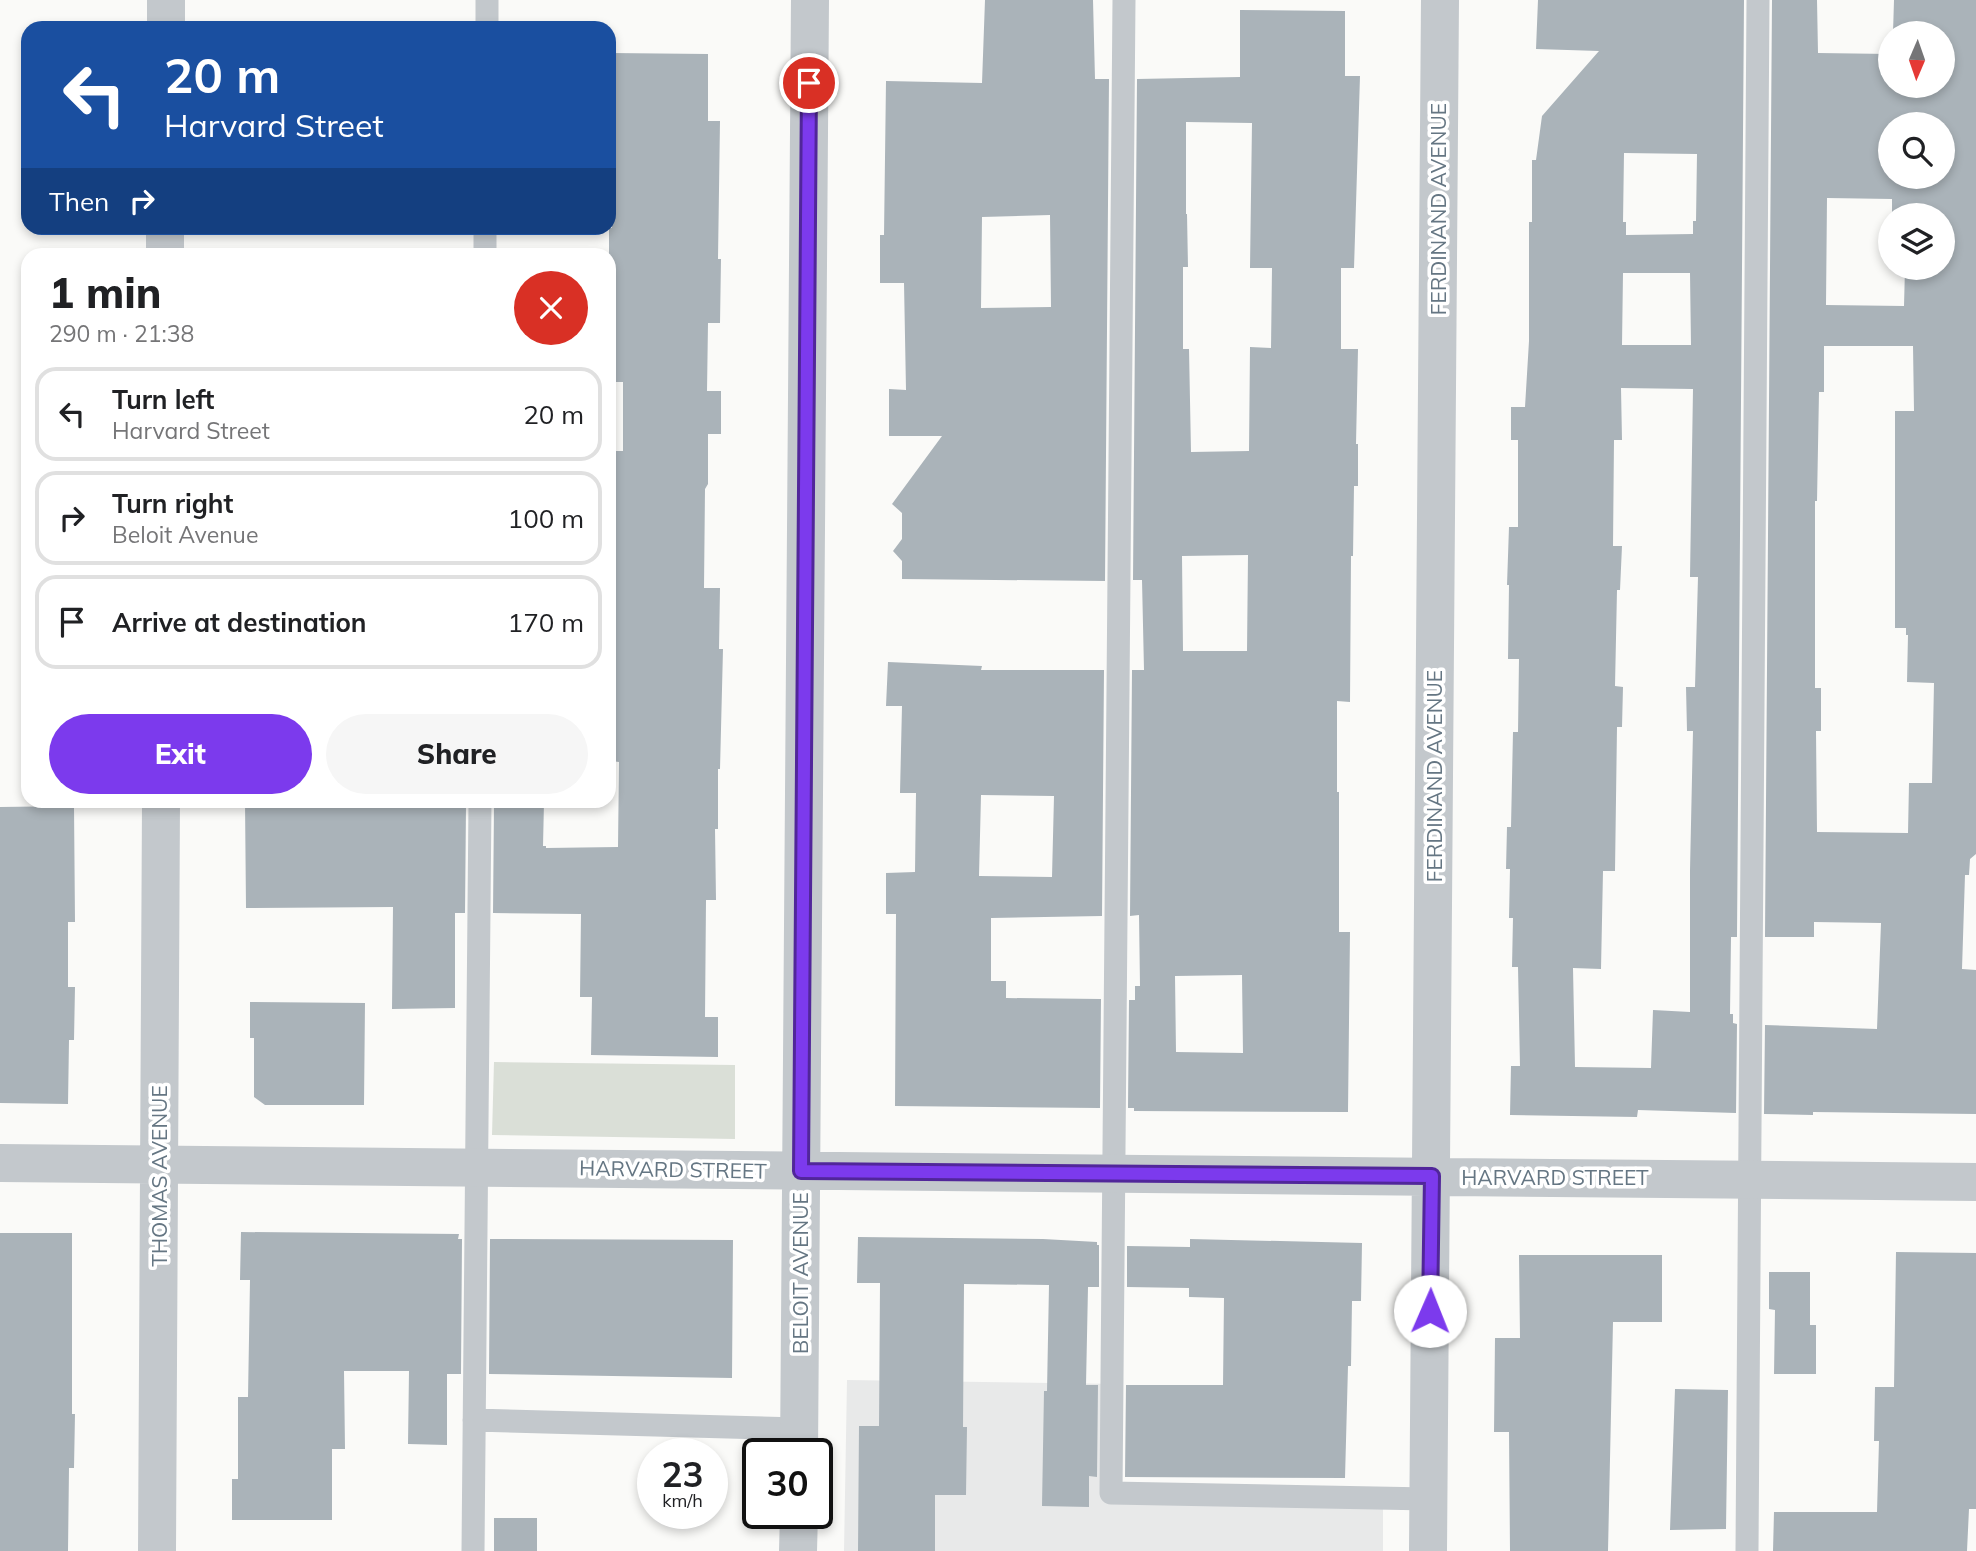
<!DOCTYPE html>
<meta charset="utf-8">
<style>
:root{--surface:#fff;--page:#f6f6f6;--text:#202124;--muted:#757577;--line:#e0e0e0;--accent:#7c3aed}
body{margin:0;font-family:Mulish,sans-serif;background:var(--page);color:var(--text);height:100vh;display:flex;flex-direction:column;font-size:26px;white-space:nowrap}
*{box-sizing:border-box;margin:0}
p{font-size:23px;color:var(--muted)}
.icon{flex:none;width:38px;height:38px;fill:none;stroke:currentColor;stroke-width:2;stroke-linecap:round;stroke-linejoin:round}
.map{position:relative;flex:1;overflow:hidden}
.details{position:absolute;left:21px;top:248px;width:595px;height:560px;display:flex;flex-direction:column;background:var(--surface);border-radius:21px;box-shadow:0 4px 10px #0003}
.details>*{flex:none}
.top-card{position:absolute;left:21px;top:21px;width:595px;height:214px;border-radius:21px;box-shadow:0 4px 10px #0003;background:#1a4fa0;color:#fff;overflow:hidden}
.needle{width:46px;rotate:182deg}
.tools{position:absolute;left:1878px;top:21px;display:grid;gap:14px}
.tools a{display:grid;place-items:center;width:77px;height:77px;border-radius:50%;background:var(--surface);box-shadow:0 4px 10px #0003;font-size:35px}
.speed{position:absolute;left:637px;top:1438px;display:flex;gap:14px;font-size:35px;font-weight:700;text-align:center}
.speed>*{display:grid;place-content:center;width:91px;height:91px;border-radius:50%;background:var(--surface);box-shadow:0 4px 10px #0003;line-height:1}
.speed small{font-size:18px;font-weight:400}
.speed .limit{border:4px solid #111;border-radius:10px;background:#fff;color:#111}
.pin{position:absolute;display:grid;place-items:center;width:60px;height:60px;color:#fff;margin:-30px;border:4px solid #fff;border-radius:50%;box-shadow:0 2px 7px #0007}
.me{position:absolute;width:77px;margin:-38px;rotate:1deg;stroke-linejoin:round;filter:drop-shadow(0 0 5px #0008)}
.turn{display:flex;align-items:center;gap:24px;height:147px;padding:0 28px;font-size:32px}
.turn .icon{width:91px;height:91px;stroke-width:2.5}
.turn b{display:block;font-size:49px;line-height:60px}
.then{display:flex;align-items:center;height:66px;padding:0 28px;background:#0003;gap:14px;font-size:26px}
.round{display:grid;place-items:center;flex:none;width:74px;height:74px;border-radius:37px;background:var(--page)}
.summary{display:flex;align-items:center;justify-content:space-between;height:119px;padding:0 28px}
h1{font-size:42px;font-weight:800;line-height:52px}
.action{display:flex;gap:14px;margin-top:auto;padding:14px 28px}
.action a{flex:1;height:80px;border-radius:42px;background:var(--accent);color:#fff;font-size:28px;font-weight:800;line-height:80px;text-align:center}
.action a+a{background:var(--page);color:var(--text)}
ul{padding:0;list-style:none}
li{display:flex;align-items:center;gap:21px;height:94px;margin:0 14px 10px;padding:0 14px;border:4px solid var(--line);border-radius:21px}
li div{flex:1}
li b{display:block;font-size:26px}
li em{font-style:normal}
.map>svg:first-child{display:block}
.built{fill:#e8e9e9}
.green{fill:#dadfd7}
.building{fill:#aab3b9;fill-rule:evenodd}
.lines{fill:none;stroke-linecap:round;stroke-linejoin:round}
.lane{stroke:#c3c8cc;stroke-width:23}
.street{stroke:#c3c8cc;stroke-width:38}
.route-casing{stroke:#51269a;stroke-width:18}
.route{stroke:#7c3aed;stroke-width:12}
.labels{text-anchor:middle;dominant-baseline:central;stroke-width:7;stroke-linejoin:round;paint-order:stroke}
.street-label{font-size:21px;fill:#657683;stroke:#fff}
</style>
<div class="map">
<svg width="1976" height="1551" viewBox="0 0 1976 1551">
<rect width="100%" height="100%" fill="#fafaf8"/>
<path class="built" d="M 847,1380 L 1121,1384 L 1120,1489 L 1383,1494 L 1383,1551 L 844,1551 Z"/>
<path class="green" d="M 494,1062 L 735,1065 L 735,1139 L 492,1135 Z"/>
<path class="building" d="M 985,0 L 1093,0 L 1095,79 L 1109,79 L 1105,581 L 902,579 L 902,561 L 893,551 L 902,539 L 902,513 L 892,504 L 942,436 L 889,436 L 889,389 L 906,390 L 904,283 L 880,283 L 880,235 L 884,235 L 886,81 L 982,83 ZM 1050,215 L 1051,307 L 981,308 L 982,217 Z
M 1538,0 L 1744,0 L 1737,937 L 1731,937 L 1730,1014 L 1733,1014 L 1733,1023 L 1737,1024 L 1736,1113 L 1638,1110 L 1637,1117 L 1510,1115 L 1511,1066 L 1520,1066 L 1518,967 L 1512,967 L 1513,918 L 1509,918 L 1510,869 L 1506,869 L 1507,827 L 1511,827 L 1513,732 L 1518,732 L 1519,659 L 1508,659 L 1509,585 L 1507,585 L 1509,527 L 1518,527 L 1518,440 L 1511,440 L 1511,407 L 1525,407 L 1529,341 L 1529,222 L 1532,222 L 1532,160 L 1536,160 L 1542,116 L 1599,51 L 1536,49 ZM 1624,153 L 1697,154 L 1696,221 L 1693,221 L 1693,234 L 1626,235 L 1626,222 L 1623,222 ZM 1623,273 L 1690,273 L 1691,345 L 1622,345 ZM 1621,388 L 1693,389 L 1690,577 L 1698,577 L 1695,687 L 1686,687 L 1687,731 L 1693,731 L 1690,871 L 1690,1012 L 1653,1010 L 1651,1068 L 1575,1067 L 1573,968 L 1601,969 L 1603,871 L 1615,871 L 1617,727 L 1622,727 L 1623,687 L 1615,686 L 1617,590 L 1620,590 L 1622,546 L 1613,546 L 1614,440 L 1622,440 Z
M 1772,0 L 1817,0 L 1818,53 L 1890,54 L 1890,86 L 1942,86 L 1942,33 L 1893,33 L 1894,0 L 1976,0 L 1976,854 L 1970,859 L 1969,875 L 1965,875 L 1962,969 L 1976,970 L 1976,1114 L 1813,1112 L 1813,1115 L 1764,1114 L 1765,1025 L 1877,1029 L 1881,923 L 1814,922 L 1814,937 L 1765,937 ZM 1890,124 L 1942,124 L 1942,177 L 1890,177 ZM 1827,198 L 1892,199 L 1892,215 L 1942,215 L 1942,268 L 1905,268 L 1904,306 L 1826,305 ZM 1824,346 L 1913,346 L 1914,411 L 1895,411 L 1895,628 L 1906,628 L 1906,635 L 1908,635 L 1907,682 L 1934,683 L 1932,783 L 1909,783 L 1908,833 L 1817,832 L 1816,731 L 1821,731 L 1821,688 L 1815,688 L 1815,501 L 1817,501 L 1819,392 L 1824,392 Z
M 1240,10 L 1345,11 L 1345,76 L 1360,76 L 1354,268 L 1341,268 L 1341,349 L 1358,349 L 1356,444 L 1358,444 L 1358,486 L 1354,486 L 1353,556 L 1351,556 L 1350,702 L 1337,701 L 1337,792 L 1339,792 L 1339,932 L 1350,932 L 1348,1112 L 1134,1111 L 1134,1108 L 1128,1108 L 1129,1000 L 1135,1000 L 1135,986 L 1140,986 L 1139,915 L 1130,916 L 1132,670 L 1144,670 L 1142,580 L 1133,580 L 1137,79 L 1240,77 ZM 1186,122 L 1252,123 L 1250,268 L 1272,268 L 1271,348 L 1250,347 L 1249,451 L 1191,452 L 1189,349 L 1183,349 L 1183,267 L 1188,267 L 1187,214 L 1186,214 ZM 1248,555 L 1247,651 L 1183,651 L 1182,556 ZM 1242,975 L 1243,1053 L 1176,1052 L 1175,976 Z
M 611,53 L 708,54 L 708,121 L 720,121 L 718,259 L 721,259 L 720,323 L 708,323 L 707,391 L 721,391 L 721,434 L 708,434 L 708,484 L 705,489 L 704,588 L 720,588 L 719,649 L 723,649 L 720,769 L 718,769 L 718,829 L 715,829 L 716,900 L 706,900 L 705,1017 L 718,1017 L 718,1057 L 591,1055 L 592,997 L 580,997 L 581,914 L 493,913 L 494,805 L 503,805 L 503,802 L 544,802 L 543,846 L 546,846 L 546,848 L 618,847 L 619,762 L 611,761 L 613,691 L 610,691 L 610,655 L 613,655 L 615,574 L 610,574 L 609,451 L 623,451 L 623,382 L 609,382 L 609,228 L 612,228 L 613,93 L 611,93 Z
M 888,662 L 982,666 L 981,670 L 1104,670 L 1102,916 L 991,918 L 991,981 L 1006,981 L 1006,998 L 1101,999 L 1100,1108 L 895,1106 L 896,914 L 886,914 L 886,873 L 915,872 L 916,793 L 900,793 L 902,706 L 886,706 ZM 981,795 L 1054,796 L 1052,877 L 979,876 Z
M 245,802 L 356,802 L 356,805 L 466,805 L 465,913 L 455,913 L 455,1008 L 392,1009 L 393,907 L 246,908 Z
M 74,806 L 75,922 L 68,922 L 68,987 L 75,987 L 74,1040 L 69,1040 L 68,1104 L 0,1103 L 0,807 Z
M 250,1002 L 365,1003 L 364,1105 L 265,1105 L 254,1097 L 254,1038 L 250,1038 Z
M 241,1232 L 459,1234 L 458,1239 L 462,1239 L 461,1374 L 447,1374 L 447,1445 L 408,1444 L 409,1371 L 344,1371 L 345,1449 L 332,1449 L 332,1520 L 232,1520 L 232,1479 L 238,1479 L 238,1397 L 248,1397 L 250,1280 L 240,1280 Z
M 0,1233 L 72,1233 L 72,1414 L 75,1414 L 74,1468 L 69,1468 L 68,1551 L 0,1551 Z
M 858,1237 L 1043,1239 L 1097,1242 L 1097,1245 L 1099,1245 L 1099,1287 L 1088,1287 L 1086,1385 L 1098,1385 L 1097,1477 L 1089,1476 L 1089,1507 L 1042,1506 L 1044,1391 L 1047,1391 L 1049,1285 L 964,1284 L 963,1427 L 967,1427 L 966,1495 L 935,1495 L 935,1551 L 858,1551 L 859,1426 L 879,1426 L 880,1283 L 857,1283 Z
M 490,1239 L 733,1240 L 732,1378 L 489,1374 Z
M 1190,1239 L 1362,1243 L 1361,1301 L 1352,1301 L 1351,1366 L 1348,1366 L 1345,1478 L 1125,1477 L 1126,1385 L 1223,1385 L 1224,1298 L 1189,1297 L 1189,1288 L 1127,1287 L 1127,1246 L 1190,1247 Z
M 1896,1252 L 1976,1253 L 1976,1509 L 1969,1509 L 1967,1551 L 1773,1551 L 1774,1512 L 1877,1512 L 1879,1441 L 1874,1441 L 1875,1387 L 1894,1387 Z
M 1519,1255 L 1662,1255 L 1662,1322 L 1613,1322 L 1608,1551 L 1510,1551 L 1509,1432 L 1494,1432 L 1495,1338 L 1520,1338 Z
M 1769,1272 L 1810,1272 L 1810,1325 L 1816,1325 L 1816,1374 L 1774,1374 L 1775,1310 L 1769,1309 Z
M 1675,1389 L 1728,1390 L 1726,1529 L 1670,1530 Z
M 494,1518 L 537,1518 L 537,1551 L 494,1551 Z"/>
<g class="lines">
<path class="lane" d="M 1124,0 L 1111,1493 L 1429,1499
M 487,28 L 487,0
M 485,256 L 485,228
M 474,1420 L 799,1429
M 473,1551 L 480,802
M 1747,1551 L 1758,0"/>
<path class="street" d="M 166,28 L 166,0
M 165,256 L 165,228
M 0,1163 L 1976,1182
M 799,1454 L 810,0
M 157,1551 L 161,802
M 798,1551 L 799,1514
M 1428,1551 L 1440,0"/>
</g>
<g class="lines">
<g class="route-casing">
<path id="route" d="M 809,83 L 801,1171 L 1432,1176 L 1430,1311"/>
</g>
<use href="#route" class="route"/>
</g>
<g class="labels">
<g class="street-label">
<text transform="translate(1438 209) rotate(-90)">FERDINAND AVENUE</text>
<text transform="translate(1434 776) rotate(-90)">FERDINAND AVENUE</text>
<text transform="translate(673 1169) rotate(1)">HARVARD STREET</text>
<text transform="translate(159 1176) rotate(-90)">THOMAS AVENUE</text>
<text x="1555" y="1177">HARVARD STREET</text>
<text transform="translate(800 1273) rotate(-90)">BELOIT AVENUE</text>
</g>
</g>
</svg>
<div class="tools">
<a><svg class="needle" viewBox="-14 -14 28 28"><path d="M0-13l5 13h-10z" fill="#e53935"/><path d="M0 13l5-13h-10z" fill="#757577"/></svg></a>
<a><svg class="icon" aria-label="search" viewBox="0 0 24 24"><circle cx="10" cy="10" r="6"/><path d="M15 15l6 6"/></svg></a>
<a><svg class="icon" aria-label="layers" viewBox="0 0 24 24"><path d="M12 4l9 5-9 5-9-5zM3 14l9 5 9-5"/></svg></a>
</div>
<div class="speed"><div>23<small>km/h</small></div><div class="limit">30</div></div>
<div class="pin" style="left:809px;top:83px;background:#d93025"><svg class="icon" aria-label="arrive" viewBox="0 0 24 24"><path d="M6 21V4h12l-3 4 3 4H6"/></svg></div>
<svg class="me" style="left:1430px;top:1311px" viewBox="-20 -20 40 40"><circle r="19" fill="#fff"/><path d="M0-13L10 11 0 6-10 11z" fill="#7c3aed"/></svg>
<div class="top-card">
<div class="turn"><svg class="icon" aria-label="left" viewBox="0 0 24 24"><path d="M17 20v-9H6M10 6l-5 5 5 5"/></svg><div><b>20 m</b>Harvard Street</div></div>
<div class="then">Then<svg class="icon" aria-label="right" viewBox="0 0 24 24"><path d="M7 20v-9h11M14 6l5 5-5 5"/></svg></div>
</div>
<section class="details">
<div class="summary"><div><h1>1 min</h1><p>290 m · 21:38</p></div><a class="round" style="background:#d93025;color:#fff"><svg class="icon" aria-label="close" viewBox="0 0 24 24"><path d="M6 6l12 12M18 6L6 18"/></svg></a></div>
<ul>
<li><svg class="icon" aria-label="left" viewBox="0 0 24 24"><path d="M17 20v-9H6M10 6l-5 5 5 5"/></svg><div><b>Turn left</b><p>Harvard Street</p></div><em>20 m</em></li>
<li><svg class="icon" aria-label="right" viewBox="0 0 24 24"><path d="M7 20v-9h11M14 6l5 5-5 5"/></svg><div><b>Turn right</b><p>Beloit Avenue</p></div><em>100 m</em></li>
<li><svg class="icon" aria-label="arrive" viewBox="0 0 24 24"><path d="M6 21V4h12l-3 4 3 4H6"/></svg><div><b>Arrive at destination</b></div><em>170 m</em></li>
</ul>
<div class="action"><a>Exit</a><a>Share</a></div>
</section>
</div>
